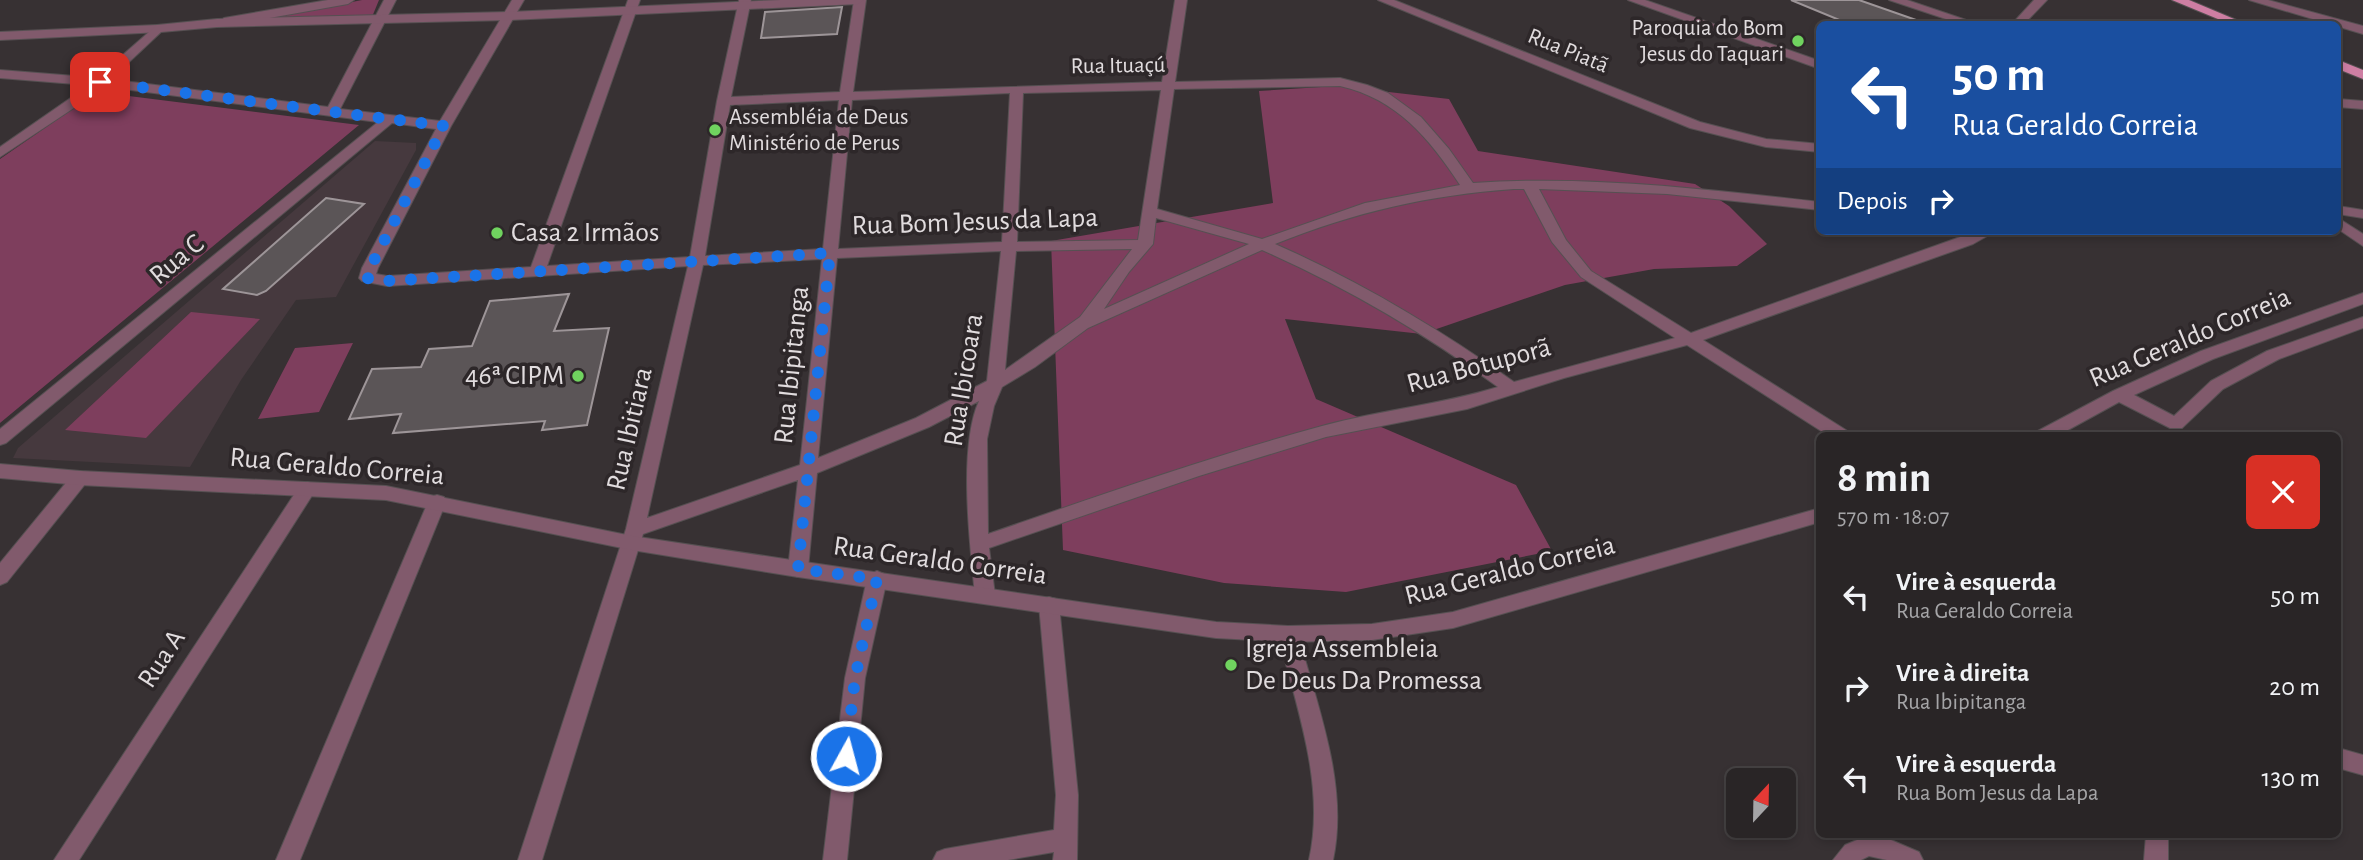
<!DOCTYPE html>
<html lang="pt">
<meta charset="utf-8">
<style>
:root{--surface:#292526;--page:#312d2e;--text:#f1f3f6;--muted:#a5a5a7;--line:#454243}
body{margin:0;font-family:"Alegreya Sans",sans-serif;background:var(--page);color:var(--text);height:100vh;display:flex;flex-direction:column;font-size:26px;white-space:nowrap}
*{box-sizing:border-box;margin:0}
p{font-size:23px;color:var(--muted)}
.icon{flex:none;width:38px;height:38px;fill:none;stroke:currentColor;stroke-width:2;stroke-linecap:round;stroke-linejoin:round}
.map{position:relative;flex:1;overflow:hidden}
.side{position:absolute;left:1816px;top:432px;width:525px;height:406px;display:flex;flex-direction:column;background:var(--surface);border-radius:10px;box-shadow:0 4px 10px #0003,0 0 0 2px var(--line)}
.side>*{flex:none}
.hud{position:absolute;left:1816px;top:21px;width:525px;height:214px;border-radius:10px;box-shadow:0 4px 10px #0003,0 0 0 2px var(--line);background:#1a4fa0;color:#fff;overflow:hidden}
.needle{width:46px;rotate:22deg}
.controls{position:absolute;left:1726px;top:768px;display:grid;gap:14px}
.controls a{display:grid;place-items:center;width:70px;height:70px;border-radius:10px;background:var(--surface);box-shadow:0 4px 10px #0003,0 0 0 2px var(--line);font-size:35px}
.pin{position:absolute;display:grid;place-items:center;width:60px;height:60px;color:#fff;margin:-30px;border-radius:14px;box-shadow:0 4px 10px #0006}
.me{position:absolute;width:77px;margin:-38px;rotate:7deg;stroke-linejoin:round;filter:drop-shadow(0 0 5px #0008)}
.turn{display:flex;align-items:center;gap:24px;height:147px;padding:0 21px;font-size:32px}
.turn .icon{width:91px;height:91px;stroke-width:2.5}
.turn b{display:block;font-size:49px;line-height:60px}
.then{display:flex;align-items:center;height:66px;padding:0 21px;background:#0003;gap:14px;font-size:26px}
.round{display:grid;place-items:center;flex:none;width:74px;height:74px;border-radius:10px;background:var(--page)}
.head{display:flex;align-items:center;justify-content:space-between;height:119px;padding:0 21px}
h1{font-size:42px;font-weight:700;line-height:52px}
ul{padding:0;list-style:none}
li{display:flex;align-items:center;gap:21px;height:91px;padding:0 21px}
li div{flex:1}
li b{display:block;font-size:26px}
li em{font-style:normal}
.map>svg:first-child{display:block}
.built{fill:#46393e}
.green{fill:#7e3e5d}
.building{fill:#5b5557;stroke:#9d9598;stroke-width:2}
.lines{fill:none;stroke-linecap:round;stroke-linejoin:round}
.minor-casing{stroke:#565052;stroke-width:2}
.tertiary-casing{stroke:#565052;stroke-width:2}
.primary-casing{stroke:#565052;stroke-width:2}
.minor{fill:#815a6c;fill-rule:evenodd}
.tertiary{fill:#815a6c;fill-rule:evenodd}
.primary{fill:#ce7ea3;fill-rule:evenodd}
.route{stroke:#1a73e8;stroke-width:12;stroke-dasharray:0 21.6}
.poi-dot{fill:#70d35f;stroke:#2d2729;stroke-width:2.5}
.labels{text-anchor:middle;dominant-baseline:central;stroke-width:7;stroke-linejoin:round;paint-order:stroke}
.far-poi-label{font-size:23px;fill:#e1dcde;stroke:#2d2729;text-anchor:end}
.far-street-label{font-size:23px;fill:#e1dcde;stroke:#2d2729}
.street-label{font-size:28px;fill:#e1dcde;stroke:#2d2729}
.poi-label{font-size:28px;fill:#e1dcde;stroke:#2d2729;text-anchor:start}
</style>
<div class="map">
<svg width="2363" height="860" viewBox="0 0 2363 860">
<rect width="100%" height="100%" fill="#373133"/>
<path class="built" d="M 375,141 L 416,143 L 416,150 L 336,297 L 296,300 L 241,380 L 190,467 L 13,458 L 18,448 Z"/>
<path class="green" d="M 362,0 L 379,0 L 372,17 L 267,19 Z
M 1337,86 L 1449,99 L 1478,151 L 1695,184 L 1729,206 L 1767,244 L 1737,266 L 1654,269 L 1565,285 L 1422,334 L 1285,319 L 1316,399 L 1516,485 L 1552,551 L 1346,592 L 1224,583 L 1063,550 L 1051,241 L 1273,203 L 1259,91 Z
M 97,92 L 359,125 L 0,423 L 0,159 Z
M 191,312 L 260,319 L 146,438 L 65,430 Z
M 353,343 L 319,412 L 258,419 L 295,348 Z"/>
<path class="building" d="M 1791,0 L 1859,0 L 1919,21 L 1919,24 L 1849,24 Z
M 842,7 L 837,34 L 761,38 L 765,12 Z
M 326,198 L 364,204 L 266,291 L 257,295 L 223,289 Z
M 569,294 L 554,331 L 609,328 L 587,425 L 542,430 L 545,421 L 393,433 L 401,414 L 349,419 L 372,369 L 421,367 L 429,349 L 472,346 L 490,301 Z"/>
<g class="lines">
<g class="minor-casing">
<path id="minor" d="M 328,0 L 354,0 L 348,4 L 224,26 L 218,22 L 224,18 Z
M 384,0 L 396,0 L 340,109 L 440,121 L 512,0 L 524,0 L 451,126 L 378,268 L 376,274 L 387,276 L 531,267 L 628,0 L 640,0 L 547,266 L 690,257 L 717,101 L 739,0 L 751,0 L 731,97 L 840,92 L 854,0 L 866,0 L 853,92 L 1162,82 L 1175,0 L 1187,0 L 1175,82 L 1340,78 L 1367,85 L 1388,93 L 1421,117 L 1449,149 L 1473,183 C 1589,175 1704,189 1820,202 L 1820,210 L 1667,194 L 1539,189 L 1566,240 L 1591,271 L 1691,333 L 1977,231 L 1996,231 L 1973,244 L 1703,340 L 1849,432 L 1852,436 L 1829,436 L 1687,345 L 1564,378 L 1467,409 L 1326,437 L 1199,476 L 989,548 L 995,595 L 992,601 L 985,603 L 978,601 L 975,595 C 970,545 958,447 979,401 L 929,427 L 817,473 L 808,569 L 805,574 L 798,577 L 791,574 L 788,569 L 798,480 L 643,534 L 542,860 L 518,860 L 626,529 L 688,266 L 387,286 L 362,281 L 359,278 L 362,268 L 436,129 L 392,123 L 6,443 L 0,445 L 0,429 L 378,122 L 100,86 L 0,78 L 0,70 L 100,78 L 328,107 ZM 1340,86 C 1397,99 1429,138 1460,185 L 1365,203 L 1262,239 L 1157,209 L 1174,89 ZM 1161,90 L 1138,240 L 1017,242 L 1023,93 ZM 1010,93 L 1002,242 L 838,249 L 852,100 ZM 839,100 L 823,249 L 705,256 L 730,105 ZM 1514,189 L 1524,189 L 1552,242 L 1581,277 L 1675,338 L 1514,382 C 1439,329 1360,281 1275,244 C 1355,212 1429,195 1514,189 ZM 1156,218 L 1249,244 L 1104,309 L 1129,272 L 1153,244 ZM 1132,249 L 1080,317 L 1005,370 L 1016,251 ZM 1262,250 C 1346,287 1424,333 1498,387 C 1440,405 1380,410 1322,426 C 1209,457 1098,496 988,534 L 987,439 L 994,406 L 1002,387 L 1035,367 L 1088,328 ZM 1001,251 L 987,381 L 916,418 L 818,458 L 837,258 ZM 822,259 L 800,465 L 647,518 L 703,265 Z
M 1378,0 L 1394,0 L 1700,122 L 1766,139 L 1820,144 L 1820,152 L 1766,147 L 1690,128 Z
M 1628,0 L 1645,0 L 1820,61 L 1820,69 Z
M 1889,0 L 1907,0 L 1978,24 L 1961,24 Z
M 2034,0 L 2047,0 L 2024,24 L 2012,24 Z
M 2249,0 L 2268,0 L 2363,26 L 2363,34 Z
M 157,25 L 161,26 L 161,32 L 0,40 L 0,32 Z
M 2338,99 L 2363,101 L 2363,109 L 2338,107 Z
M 2338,206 L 2363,210 L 2363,218 L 2338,214 Z
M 2338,218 L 2363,234 L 2363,246 L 2338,229 Z
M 80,471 L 86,473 L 89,478 L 86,483 L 7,582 L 0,585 L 0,563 L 74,473 Z
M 307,482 L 313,484 L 316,489 L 313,494 L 79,860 L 54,860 L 301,484 Z
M 437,495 L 444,497 L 446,502 L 300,860 L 276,860 L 428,502 L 430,497 Z
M 877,571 L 884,574 L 887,579 L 865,678 L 847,860 L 823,860 L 845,678 L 867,579 L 870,574 Z
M 1049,597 L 1056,599 L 1059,605 L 1078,795 L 1077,860 L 1053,860 L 1054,852 L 1008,860 L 933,860 L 937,852 L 945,849 L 1054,830 L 1056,795 L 1039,605 L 1042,599 Z
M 1288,626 L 1295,628 L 1298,634 C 1317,706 1349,785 1333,860 L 1309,860 C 1326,785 1296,706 1278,634 L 1281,628 Z
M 2338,748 L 2363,755 L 2363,775 L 2338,768 Z
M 1869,835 L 1884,837 L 1919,852 L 1923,860 L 1887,860 L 1869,856 L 1861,860 L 1833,860 L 1845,845 Z"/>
</g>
<g class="tertiary-casing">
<path id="tertiary" d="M 781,0 L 864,0 L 858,4 L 509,20 L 217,27 L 161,32 L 95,94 L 0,157 L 0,147 L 85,88 L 157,25 L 217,19 L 509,12 Z
M 2363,293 L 2363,304 L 2213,359 L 2134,395 L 2174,416 L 2211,381 L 2267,351 L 2363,317 L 2363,328 L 2279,359 L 2223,389 L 2182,428 L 2170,428 L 2119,402 L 2057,436 L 2033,436 L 2036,432 L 2113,391 L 2201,351 Z
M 0,464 L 80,471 L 386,486 L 632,536 L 798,561 L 1216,622 L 1288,626 L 1372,624 L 1453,612 L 1820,508 L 1820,522 L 1453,628 L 1372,640 L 1288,642 L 1216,638 L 798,577 L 632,550 L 386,500 L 80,485 L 0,478 Z
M 2146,835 L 2168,835 L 2168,860 L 2144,860 Z"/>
</g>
<g class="primary-casing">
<path id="primary" d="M 2172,0 L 2189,0 L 2246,24 L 2230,24 Z
M 2338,60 L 2363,70 L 2363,79 L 2338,69 Z"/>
</g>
<use href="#minor" class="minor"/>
<use href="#tertiary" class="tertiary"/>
<use href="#primary" class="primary"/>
</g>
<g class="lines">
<path class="route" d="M 100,82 L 444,126 L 370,268 L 367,278 L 387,281 L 830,253 L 798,569 L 877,579 L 855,678 L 846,756"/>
</g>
<g class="poi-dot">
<circle cx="1798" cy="41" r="7"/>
<circle cx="715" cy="130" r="7"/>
<circle cx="497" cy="233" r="7"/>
<circle cx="578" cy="376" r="7"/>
<circle cx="1231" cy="665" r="7"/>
</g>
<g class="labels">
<g class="far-poi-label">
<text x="1784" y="28">Paroquia do Bom<tspan x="1784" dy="26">Jesus do Taquari</tspan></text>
<text x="729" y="117" text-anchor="start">Assembléia de Deus<tspan x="729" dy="26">Ministério de Perus</tspan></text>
</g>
<g class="far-street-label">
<text transform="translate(1568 51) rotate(22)">Rua Piatã</text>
<text transform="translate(1118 66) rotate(-1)">Rua Ituaçú</text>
</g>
<g class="street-label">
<text transform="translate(975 222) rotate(-2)">Rua Bom Jesus da Lapa</text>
<text transform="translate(177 260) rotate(-40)">Rua C</text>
<text transform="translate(2190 338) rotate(-23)">Rua Geraldo Correia</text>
<text transform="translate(792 365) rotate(-84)">Rua Ibipitanga</text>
<text transform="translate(1479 366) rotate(-15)">Rua Botuporã</text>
<text transform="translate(964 380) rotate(-81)">Rua Ibicoara</text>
<text transform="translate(630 429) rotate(-77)">Rua Ibitiara</text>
<text transform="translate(337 467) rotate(5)">Rua Geraldo Correia</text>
<text transform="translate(940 561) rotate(8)">Rua Geraldo Correia</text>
<text transform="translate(1510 571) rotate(-14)">Rua Geraldo Correia</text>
<text transform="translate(162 659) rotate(-57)">Rua A</text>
</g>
<g class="poi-label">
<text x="511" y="233">Casa 2 Irmãos</text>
<text x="564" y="376" text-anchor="end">46ª CIPM</text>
<text x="1245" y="649">Igreja Assembleia<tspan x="1245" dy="32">De Deus Da Promessa</tspan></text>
</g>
</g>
</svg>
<div class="controls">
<a><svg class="needle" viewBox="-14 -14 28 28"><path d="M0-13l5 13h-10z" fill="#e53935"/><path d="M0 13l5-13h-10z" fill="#a5a5a7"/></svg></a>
</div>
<div class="pin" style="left:100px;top:82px;background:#d93025"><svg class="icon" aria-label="arrive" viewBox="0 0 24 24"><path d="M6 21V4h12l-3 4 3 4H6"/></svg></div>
<svg class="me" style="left:846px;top:756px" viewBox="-20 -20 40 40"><circle r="17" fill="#1a73e8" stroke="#fff" stroke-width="3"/><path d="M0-11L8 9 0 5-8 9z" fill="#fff"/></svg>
<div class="hud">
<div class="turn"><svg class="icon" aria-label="left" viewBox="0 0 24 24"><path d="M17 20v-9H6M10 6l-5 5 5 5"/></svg><div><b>50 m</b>Rua Geraldo Correia</div></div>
<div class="then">Depois<svg class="icon" aria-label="right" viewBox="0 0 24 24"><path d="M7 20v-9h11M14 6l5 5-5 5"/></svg></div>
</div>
<section class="side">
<div class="head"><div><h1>8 min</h1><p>570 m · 18:07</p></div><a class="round" style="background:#d93025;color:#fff"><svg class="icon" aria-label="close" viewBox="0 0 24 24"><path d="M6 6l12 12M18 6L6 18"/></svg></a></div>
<ul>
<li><svg class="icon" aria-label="left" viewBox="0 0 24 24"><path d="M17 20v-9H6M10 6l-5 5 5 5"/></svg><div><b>Vire à esquerda</b><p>Rua Geraldo Correia</p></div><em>50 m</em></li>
<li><svg class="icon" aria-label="right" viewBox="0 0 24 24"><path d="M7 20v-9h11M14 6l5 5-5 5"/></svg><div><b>Vire à direita</b><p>Rua Ibipitanga</p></div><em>20 m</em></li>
<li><svg class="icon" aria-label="left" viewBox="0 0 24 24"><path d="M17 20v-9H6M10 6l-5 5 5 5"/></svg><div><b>Vire à esquerda</b><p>Rua Bom Jesus da Lapa</p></div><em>130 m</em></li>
</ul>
</section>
</div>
